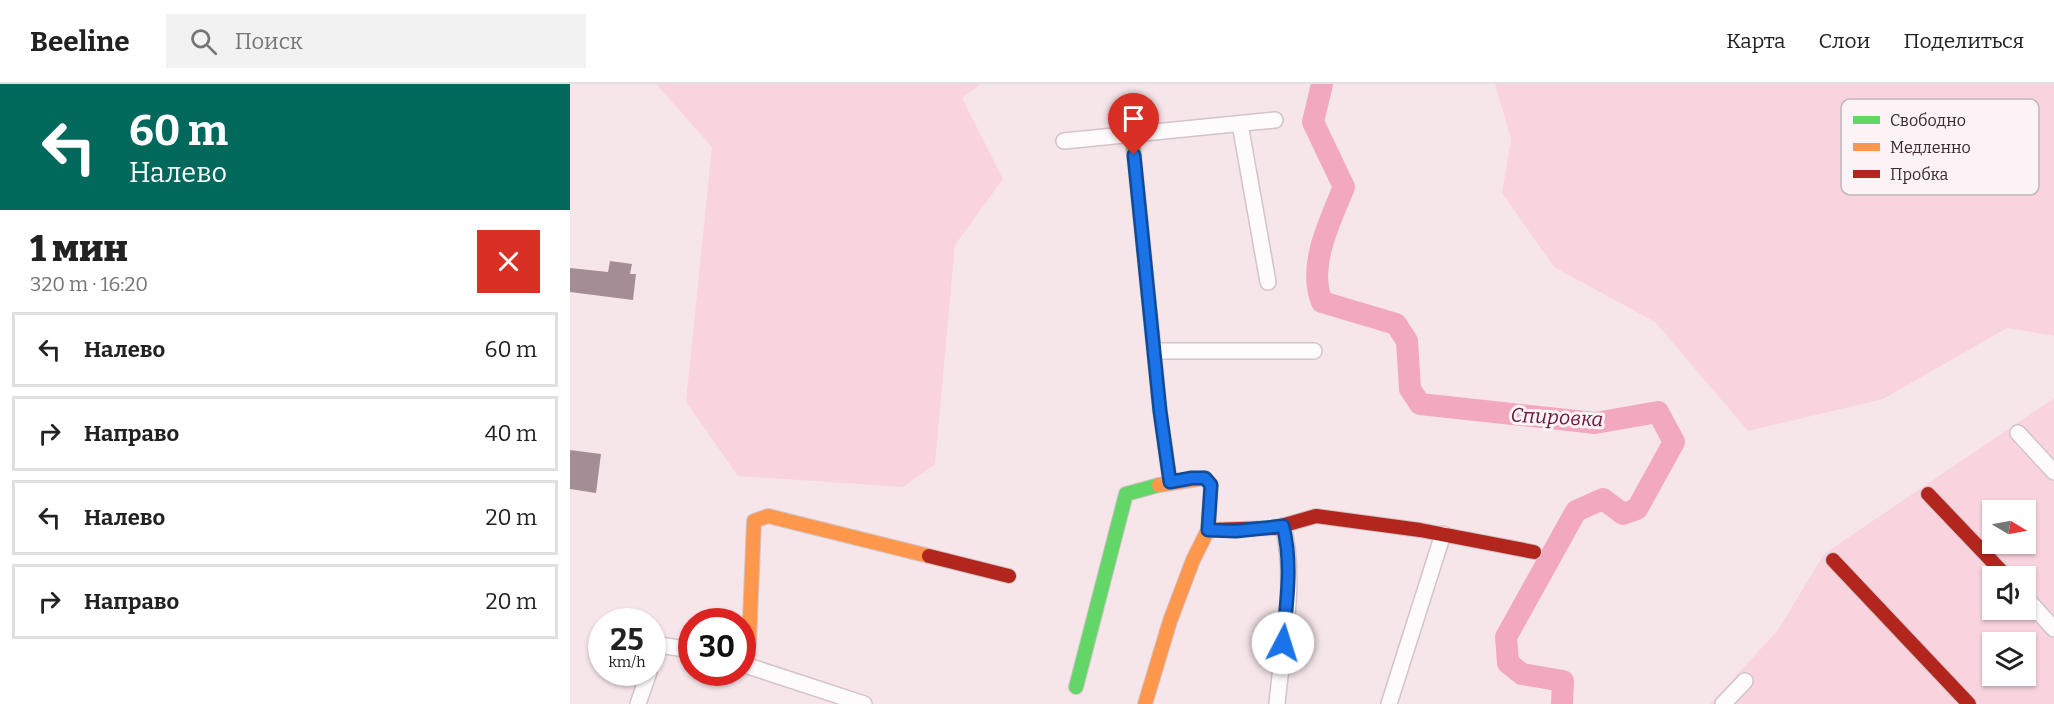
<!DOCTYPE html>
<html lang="ru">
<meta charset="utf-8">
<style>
:root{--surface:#fff;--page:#f2f2f2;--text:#222;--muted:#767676;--line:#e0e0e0}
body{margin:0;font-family:Bitter,serif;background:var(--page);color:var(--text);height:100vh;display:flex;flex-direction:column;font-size:22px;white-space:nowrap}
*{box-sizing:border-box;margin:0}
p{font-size:20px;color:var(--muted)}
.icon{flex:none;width:33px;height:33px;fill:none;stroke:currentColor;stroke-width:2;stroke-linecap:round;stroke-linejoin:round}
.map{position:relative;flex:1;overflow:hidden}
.drawer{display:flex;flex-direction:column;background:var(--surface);width:570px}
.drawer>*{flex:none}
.guide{background:#00695c;color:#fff;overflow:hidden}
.needle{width:39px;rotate:100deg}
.buttons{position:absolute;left:1412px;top:416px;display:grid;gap:12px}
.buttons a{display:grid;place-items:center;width:54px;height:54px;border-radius:0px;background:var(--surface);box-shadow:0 2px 4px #0004;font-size:30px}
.speed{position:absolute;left:18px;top:524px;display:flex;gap:12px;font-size:30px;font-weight:700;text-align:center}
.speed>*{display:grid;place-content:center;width:78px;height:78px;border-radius:50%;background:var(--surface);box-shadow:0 2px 4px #0004;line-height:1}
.speed small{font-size:15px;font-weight:400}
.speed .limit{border:9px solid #d22;background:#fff;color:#111}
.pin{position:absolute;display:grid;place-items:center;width:51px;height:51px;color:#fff;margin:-62px -26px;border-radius:50% 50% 50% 0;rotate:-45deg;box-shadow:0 0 6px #0007}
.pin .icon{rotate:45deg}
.me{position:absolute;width:66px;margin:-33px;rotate:5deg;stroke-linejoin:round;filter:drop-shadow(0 0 4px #0008)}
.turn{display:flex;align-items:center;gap:21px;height:126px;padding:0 30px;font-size:27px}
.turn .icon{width:78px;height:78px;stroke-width:2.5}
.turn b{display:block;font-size:42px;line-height:51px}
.round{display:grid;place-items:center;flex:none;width:63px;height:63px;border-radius:0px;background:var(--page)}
.overview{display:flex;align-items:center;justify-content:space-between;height:102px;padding:0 30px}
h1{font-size:36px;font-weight:800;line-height:45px}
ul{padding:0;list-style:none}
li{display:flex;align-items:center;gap:18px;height:75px;margin:0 12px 9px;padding:0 18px;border:3px solid var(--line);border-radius:0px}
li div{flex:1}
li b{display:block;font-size:22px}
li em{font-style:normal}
header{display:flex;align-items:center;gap:36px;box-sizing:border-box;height:84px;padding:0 30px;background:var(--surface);border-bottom:2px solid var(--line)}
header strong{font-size:28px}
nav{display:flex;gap:33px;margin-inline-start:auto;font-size:21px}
.search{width:420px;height:54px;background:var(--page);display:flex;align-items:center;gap:15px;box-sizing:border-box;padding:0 21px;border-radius:0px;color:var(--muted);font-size:22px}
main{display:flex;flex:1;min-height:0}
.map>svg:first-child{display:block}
.green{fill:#f9d4de;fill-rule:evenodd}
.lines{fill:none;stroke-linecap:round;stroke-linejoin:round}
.river{stroke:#f2a9bf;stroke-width:22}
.building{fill:#a58d95}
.street-casing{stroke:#d2c4c8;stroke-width:18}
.fast-casing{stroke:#d2c4c8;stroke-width:16}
.slow-casing{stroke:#d2c4c8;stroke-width:16}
.jam-casing{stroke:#d2c4c8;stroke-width:16}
.street{stroke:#fefbfc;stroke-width:15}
.fast{stroke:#63d668;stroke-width:14}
.slow{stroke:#ff974d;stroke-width:14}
.jam{stroke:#b3261e;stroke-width:14}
.route-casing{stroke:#114b97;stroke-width:15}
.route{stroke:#1a73e8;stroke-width:10}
.labels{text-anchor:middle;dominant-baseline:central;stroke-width:6;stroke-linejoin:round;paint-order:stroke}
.water-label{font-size:20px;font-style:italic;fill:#6b1539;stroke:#fbf3f5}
.key{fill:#fbf3f5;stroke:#c1b7b9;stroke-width:1.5}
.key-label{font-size:16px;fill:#392a2e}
</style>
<header>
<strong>Beeline</strong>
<div class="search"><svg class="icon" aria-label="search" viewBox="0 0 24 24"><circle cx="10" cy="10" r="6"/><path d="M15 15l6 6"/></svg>Поиск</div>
<nav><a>Карта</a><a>Слои</a><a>Поделиться</a></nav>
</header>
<main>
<section class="drawer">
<div class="guide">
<div class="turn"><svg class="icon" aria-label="left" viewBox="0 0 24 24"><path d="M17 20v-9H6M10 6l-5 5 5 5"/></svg><div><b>60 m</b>Налево</div></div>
</div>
<div class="overview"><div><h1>1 мин</h1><p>320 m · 16:20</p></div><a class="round" style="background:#d93025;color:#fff"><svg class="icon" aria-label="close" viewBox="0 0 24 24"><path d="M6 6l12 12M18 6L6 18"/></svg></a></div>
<ul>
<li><svg class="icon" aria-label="left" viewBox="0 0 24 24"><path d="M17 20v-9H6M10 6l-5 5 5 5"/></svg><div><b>Налево</b></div><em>60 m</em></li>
<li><svg class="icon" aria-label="right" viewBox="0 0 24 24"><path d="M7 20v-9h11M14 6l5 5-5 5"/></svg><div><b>Направо</b></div><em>40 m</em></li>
<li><svg class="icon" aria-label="left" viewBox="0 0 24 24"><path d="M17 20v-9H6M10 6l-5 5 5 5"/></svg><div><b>Налево</b></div><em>20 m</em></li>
<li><svg class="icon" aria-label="right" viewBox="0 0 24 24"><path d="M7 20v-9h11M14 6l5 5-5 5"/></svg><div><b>Направо</b></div><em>20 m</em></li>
</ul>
</section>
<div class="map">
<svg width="1484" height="620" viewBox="0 0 1484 620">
<rect width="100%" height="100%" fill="#f6e6ea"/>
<path class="green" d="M 86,0 L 411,0 L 392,14 L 433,95 L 385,161 L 365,380 L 333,403 L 168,392 L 116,318 L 142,63 Z
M 925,0 L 1484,0 L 1484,252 L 1437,244 L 1313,315 L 1178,347 L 1085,238 L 984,183 L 932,109 L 941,55 Z
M 1484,314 L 1484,620 L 1140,620 L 1208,546 L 1254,470 ZM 1422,426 L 1455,426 L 1455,459 L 1422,459 ZM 1422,492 L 1455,492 L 1455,525 L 1422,525 ZM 1422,558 L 1455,558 L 1455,591 L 1422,591 Z"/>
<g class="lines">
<path class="river" d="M 752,0 L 743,38 L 774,103 C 760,137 737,182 752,218 L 826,240 L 837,257 L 840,305 L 850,320 L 1025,339 L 1088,328 L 1104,358 L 1067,425 L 1053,430 L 1033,415 L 1006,427 L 936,553 L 938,579 L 952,590 L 993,597 L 992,620"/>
</g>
<path class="building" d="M 40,177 L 62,180 L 60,190 L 66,190 L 63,216 L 0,208 L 0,184 L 38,188 Z
M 0,366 L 31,370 L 26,409 L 0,405 Z"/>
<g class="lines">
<g class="street-casing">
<path id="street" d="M 670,40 L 698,198
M 494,57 L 705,36
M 585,267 L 744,267
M 1448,349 L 1484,388
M 1455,513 L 1484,545
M 82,579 L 89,561 L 122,566
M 172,580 L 294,620
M 68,620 L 79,588
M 707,620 C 712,563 727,498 713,442
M 819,620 L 873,450
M 1153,620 L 1175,597"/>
</g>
<g class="fast-casing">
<path id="fast" d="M 562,51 L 590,327 L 600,398
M 506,603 L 556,410 L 589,401"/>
</g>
<g class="slow-casing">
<path id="slow" d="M 172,577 L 179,559 L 184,437 L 198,432 L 359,472
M 575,620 L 600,537 L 623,476 L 638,446 L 641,401 L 635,394 L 589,401"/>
</g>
<g class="jam-casing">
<path id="jam" d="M 1358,410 L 1436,492
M 638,446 L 704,444 L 746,432 L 850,446 L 964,468
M 359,472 L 439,492
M 1263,476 L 1399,620"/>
</g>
<use href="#street" class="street"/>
<use href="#fast" class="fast"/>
<use href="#slow" class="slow"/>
<use href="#jam" class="jam"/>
</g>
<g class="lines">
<g class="route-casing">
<path id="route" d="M 564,71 L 590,327 L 600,398 L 622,394 L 635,394 L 641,401 L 638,446 L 666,447 L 713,442 C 723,481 716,520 713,559"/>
</g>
<use href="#route" class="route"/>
</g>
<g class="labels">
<g class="water-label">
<text transform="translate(987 333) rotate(3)">Спировка</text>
</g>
</g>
<rect x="1271" y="15" width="198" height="96" rx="9" class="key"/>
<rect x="1283" y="32" width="27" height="8" fill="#63d668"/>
<rect x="1283" y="59" width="27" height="8" fill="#ff974d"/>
<rect x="1283" y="86" width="27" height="8" fill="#b3261e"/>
<g class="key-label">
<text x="1320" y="42">Свободно</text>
<text x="1320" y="69">Медленно</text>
<text x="1320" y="96">Пробка</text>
</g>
</svg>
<div class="buttons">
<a><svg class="needle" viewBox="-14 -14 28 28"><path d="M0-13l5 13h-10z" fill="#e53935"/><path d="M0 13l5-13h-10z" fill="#767676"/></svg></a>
<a><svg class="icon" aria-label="sound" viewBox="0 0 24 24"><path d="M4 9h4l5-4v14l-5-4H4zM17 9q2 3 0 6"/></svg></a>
<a><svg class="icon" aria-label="layers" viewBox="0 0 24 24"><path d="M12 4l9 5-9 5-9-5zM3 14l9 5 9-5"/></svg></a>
</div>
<div class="speed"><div>25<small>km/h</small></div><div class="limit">30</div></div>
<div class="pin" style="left:564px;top:71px;background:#d93025"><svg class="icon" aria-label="arrive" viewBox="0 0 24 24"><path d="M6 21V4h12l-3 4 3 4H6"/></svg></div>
<svg class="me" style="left:713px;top:559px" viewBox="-20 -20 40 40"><circle r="19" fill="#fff"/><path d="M0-13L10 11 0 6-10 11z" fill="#1a73e8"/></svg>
</div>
</main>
